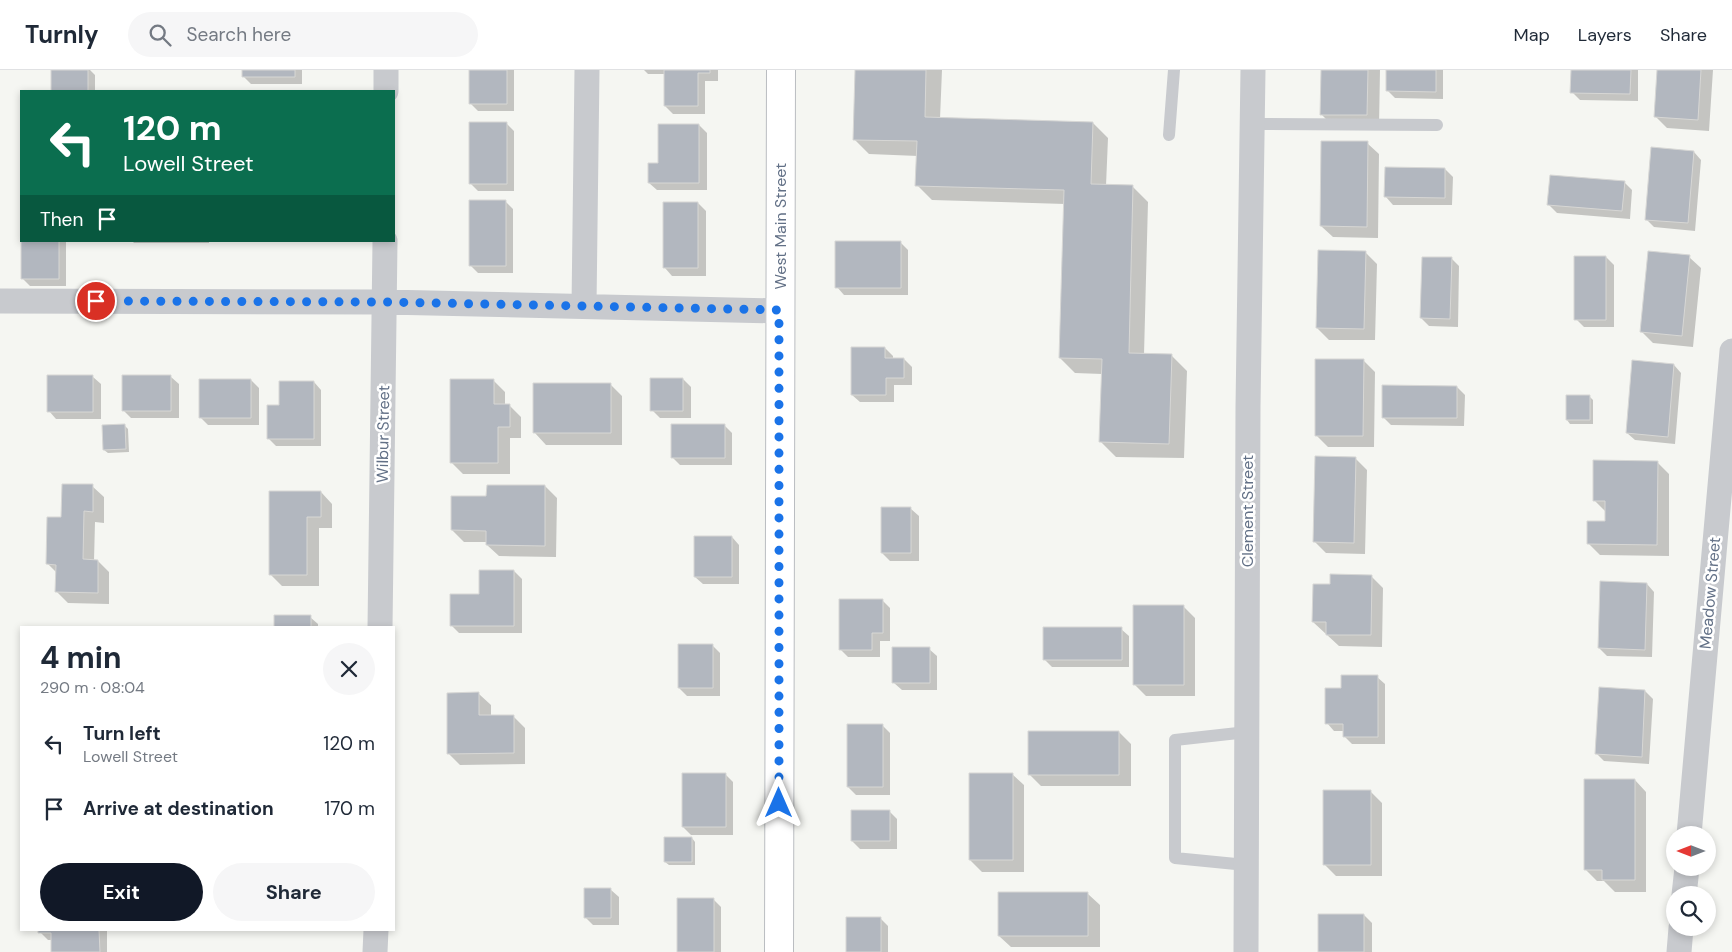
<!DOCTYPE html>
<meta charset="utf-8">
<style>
:root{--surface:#fff;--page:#f6f6f7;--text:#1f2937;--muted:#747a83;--line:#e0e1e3;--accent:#111827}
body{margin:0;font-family:"DM Sans",sans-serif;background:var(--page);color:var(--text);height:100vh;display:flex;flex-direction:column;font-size:19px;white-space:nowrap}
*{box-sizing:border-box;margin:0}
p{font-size:16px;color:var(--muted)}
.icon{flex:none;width:28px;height:28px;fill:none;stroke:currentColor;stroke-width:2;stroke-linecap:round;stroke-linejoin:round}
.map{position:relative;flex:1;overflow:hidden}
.side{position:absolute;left:20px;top:556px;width:375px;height:305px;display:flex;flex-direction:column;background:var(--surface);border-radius:0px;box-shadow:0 2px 8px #0003}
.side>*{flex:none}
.top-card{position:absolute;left:20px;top:20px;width:375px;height:152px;border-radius:0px;box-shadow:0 2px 8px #0003;background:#0b6e4f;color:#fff;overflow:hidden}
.needle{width:32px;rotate:270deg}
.tools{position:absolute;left:1666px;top:756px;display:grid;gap:10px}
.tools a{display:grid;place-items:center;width:50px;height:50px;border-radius:50%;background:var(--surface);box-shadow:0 2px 8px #0003;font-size:25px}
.pin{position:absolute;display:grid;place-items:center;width:42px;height:42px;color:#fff;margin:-21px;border:2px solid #fff;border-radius:50%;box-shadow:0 1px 5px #0007}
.me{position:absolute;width:55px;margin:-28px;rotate:0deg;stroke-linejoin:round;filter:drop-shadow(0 0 4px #0008)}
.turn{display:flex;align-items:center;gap:18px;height:105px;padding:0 20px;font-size:22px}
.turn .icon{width:65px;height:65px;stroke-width:2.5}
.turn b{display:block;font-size:35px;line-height:42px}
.then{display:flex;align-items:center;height:48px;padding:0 20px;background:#0003;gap:10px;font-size:19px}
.round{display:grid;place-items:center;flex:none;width:52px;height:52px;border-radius:26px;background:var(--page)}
.overview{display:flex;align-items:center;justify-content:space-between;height:85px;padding:0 20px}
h1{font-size:30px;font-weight:700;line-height:38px}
.primary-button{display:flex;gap:10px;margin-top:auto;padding:10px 20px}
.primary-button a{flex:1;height:58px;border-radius:30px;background:var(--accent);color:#fff;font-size:20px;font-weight:700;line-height:58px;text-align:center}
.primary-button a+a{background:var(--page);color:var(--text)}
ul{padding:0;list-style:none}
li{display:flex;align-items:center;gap:15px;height:65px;padding:0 20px}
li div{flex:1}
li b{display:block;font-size:19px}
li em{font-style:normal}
header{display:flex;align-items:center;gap:30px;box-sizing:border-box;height:70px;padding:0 25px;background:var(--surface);border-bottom:1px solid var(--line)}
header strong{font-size:24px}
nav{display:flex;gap:28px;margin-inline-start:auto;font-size:18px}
.search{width:350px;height:45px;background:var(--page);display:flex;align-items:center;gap:12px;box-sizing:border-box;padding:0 18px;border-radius:28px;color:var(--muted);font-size:19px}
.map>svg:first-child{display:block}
.shadow{fill:#0003}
.building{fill:#b2b7bf;stroke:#d7d7d5}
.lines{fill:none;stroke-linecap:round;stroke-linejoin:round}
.primary-casing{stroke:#babdc1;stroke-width:30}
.service{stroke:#c8cace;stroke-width:12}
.minor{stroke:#c8cace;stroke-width:25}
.primary{stroke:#fff;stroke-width:28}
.route{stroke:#1a73e8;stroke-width:9;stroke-dasharray:0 16.2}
.labels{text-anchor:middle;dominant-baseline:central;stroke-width:5;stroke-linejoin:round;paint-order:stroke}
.street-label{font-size:16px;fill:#627086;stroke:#fff}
</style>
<header>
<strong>Turnly</strong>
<div class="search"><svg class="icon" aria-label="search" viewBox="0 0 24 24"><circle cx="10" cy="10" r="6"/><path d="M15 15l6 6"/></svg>Search here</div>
<nav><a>Map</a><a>Layers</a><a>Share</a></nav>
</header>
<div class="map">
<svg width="1732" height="882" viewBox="0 0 1732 882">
<rect width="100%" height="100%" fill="#f5f6f2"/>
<path class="shadow" d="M 52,0 L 90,0 L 95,5 L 95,21 L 52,21 Z
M 244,0 L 302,0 L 302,14 L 251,14 L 244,7 Z
M 470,0 L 514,0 L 514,41 L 478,41 L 470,33 Z
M 644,0 L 718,0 L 718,11 L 705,11 L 705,44 L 673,44 L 665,36 L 665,4 L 648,4 Z
M 856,0 L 942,0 L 940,49 L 1093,53 L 1108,68 L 1106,116 L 1133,117 L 1148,132 L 1144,285 L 1172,286 L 1187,301 L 1184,388 L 1116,387 L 1101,372 L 1102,304 L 1075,303 L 1060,288 L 1065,134 L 932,130 L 917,115 L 918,86 L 869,84 L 854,69 Z
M 1322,0 L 1380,0 L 1379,57 L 1333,56 L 1321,44 Z
M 1387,0 L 1443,0 L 1443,29 L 1395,28 L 1387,20 Z
M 1572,0 L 1638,0 L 1638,31 L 1580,30 L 1572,22 Z
M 1658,0 L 1713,0 L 1709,61 L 1667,58 L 1655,46 Z
M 506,53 L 514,61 L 514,121 L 478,121 L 470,113 Z
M 699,55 L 707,63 L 707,120 L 657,120 L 649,113 Z
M 1367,73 L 1379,84 L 1378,168 L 1333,167 L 1321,156 Z
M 1694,82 L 1701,90 L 1695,161 L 1654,157 L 1646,149 Z
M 1445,99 L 1453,107 L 1452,135 L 1393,135 L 1386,127 Z
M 1624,112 L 1632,120 L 1630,149 L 1557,143 L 1549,135 Z
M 505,131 L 513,139 L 513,203 L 478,203 L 470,195 Z
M 698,133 L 706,141 L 706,206 L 672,206 L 665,198 Z
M 22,171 L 66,171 L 66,216 L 30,216 L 22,208 Z
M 132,171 L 209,171 L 209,173 L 134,173 Z
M 900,172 L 908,180 L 908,225 L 844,225 L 837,217 Z
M 1365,182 L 1377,194 L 1375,270 L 1329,270 L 1317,258 Z
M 1606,187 L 1614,195 L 1614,257 L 1584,257 L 1576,249 Z
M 1689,187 L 1701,198 L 1693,277 L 1653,273 L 1641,261 Z
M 1452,189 L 1459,196 L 1458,257 L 1429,256 L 1421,248 Z
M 885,278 L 893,286 L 893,289 L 904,289 L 912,297 L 912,315 L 894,315 L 894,332 L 860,332 L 852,325 Z
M 1363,290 L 1375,302 L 1374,377 L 1328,377 L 1316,365 Z
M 1674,295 L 1681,303 L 1675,374 L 1635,370 L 1627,363 Z
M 93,307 L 101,314 L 101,349 L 56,349 L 49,341 Z
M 171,307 L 179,314 L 179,348 L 131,348 L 123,340 Z
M 683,309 L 691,317 L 691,348 L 660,348 L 652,340 Z
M 251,310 L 259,318 L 259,355 L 208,355 L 200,347 Z
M 493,310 L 505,322 L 505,335 L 509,335 L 521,347 L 521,368 L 510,368 L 510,404 L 463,404 L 451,392 Z
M 314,312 L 321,320 L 321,376 L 276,376 L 268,368 L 280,336 Z
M 610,314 L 622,326 L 622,375 L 546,375 L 535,363 Z
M 1457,317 L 1465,325 L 1464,356 L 1391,355 L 1383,347 Z
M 1589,326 L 1593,330 L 1593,354 L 1570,354 L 1567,350 Z
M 124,355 L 128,359 L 129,382 L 108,383 L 104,380 Z
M 724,355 L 732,363 L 732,395 L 680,395 L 672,387 Z
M 1355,388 L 1367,400 L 1365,484 L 1326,483 L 1314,471 Z
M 1657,392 L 1669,404 L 1669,486 L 1600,485 L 1589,474 L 1606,452 L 1606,442 L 1594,430 Z
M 92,416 L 104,427 L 104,453 L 95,452 L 94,491 L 98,491 L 109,502 L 109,534 L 68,533 L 56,521 L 57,503 L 48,494 L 62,449 Z
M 545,416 L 557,428 L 556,487 L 499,486 L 487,475 L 487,472 L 464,472 L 452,460 L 487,428 Z
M 321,422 L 332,434 L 332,458 L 319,458 L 319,516 L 282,516 L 271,505 Z
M 911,439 L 919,446 L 919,491 L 890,491 L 882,483 Z
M 732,467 L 739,475 L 739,514 L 703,514 L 695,507 Z
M 514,501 L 522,509 L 522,563 L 459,563 L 451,555 L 480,525 Z
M 1371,506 L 1383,518 L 1382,577 L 1339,576 L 1313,552 L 1332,515 Z
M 1647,514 L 1654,522 L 1652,587 L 1607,586 L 1599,578 Z
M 882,530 L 890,538 L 890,571 L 880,571 L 880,587 L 848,587 L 840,579 Z
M 1183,536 L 1195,548 L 1195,626 L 1146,626 L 1134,614 Z
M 310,547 L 318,554 L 318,558 L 275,558 Z
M 1121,559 L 1129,566 L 1129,597 L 1052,597 L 1044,589 Z
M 712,575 L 720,583 L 720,626 L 687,626 L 679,618 Z
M 929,579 L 937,586 L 937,620 L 902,620 L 894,613 Z
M 1377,607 L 1385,614 L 1385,674 L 1352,674 L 1344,666 L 1344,661 L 1334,661 L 1327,653 L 1343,619 Z
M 1645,621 L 1653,629 L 1649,694 L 1604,691 L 1597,684 Z
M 479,624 L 491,635 L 491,646 L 513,646 L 525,658 L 525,694 L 460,695 L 448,683 Z
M 882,655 L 890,663 L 890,725 L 856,725 L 848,717 Z
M 1119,662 L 1131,674 L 1131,716 L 1041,716 L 1030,705 Z
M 725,704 L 733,712 L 733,765 L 691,765 L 683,757 Z
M 1012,704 L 1024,715 L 1024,802 L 982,802 L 970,790 Z
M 1635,710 L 1646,722 L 1646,822 L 1615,822 L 1604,811 L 1597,811 L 1585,799 Z
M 1370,721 L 1382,733 L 1382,806 L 1336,806 L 1324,794 Z
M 889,741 L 897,749 L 897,779 L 860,779 L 852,771 Z
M 692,768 L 695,772 L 695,795 L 669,795 L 665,792 Z
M 611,820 L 619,827 L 619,855 L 593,855 L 585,847 Z
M 1088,824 L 1100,835 L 1100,877 L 1011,877 L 999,866 Z
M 713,829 L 721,837 L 721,882 L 679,882 Z
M 1364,845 L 1372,853 L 1372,882 L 1319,882 Z
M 880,848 L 888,856 L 888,882 L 848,882 Z
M 40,860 L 107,860 L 107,882 L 52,882 L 52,870 L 48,870 L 40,862 Z"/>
<path class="building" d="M 51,0 L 88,0 L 88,21 L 51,21 Z
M 242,0 L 295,0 L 295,7 L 242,7 Z
M 469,0 L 507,0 L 507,34 L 469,34 Z
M 664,0 L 710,0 L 710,3 L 698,3 L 698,36 L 664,36 Z
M 855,0 L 926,0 L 925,47 L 1093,52 L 1091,114 L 1133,115 L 1129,283 L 1172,284 L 1169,374 L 1099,372 L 1102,289 L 1059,288 L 1064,120 L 915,116 L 917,71 L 853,70 Z
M 1321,0 L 1368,0 L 1367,45 L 1320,45 Z
M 1386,0 L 1436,0 L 1436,22 L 1386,21 Z
M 1571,0 L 1631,0 L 1630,24 L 1570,23 Z
M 1657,0 L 1701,0 L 1698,50 L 1654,47 Z
M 469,52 L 507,52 L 507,114 L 469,114 Z
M 658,54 L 699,54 L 699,113 L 648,113 L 648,93 L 658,93 Z
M 1321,71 L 1368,71 L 1367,157 L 1320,156 Z
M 1651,77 L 1694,81 L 1688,153 L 1645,150 Z
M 1385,97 L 1445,98 L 1445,128 L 1384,127 Z
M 1550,105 L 1625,111 L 1622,141 L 1547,135 Z
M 469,130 L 506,130 L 506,196 L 469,196 Z
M 663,132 L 698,132 L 698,198 L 663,198 Z
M 21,158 L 21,171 L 59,171 L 59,209 L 21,209 Z
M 835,171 L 901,171 L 901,218 L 835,218 Z
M 1318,180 L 1366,181 L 1364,259 L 1316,258 Z
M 1648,181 L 1690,185 L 1682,266 L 1640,262 Z
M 1574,186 L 1606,186 L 1606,250 L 1574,250 Z
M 1422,187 L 1452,187 L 1450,249 L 1420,248 Z
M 851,277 L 885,277 L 885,288 L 904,288 L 904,308 L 886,308 L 886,325 L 851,325 Z
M 1315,289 L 1364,289 L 1363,366 L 1315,366 Z
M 1632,290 L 1674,294 L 1668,367 L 1626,363 Z
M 47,305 L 93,305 L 93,342 L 47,342 Z
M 122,305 L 171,305 L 171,341 L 122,341 Z
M 650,308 L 683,308 L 683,341 L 650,341 Z
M 199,309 L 251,309 L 251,348 L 199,348 Z
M 450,309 L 494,309 L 494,334 L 510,334 L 510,357 L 498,357 L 498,393 L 450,393 Z
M 279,311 L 314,311 L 314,369 L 267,369 L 267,335 L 279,335 Z
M 533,313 L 611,313 L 611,363 L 533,363 Z
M 1382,315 L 1457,316 L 1457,348 L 1382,348 Z
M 1566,325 L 1590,325 L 1590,350 L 1566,350 Z
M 125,354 L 126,379 L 103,380 L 102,355 Z
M 671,354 L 725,354 L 725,388 L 671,388 Z
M 1315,386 L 1356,387 L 1354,473 L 1313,472 Z
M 1593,390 L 1658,391 L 1657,475 L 1587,474 L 1587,451 L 1605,451 L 1605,431 L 1593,431 Z
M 62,414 L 93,414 L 93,442 L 84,441 L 83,489 L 98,490 L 98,523 L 55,522 L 56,495 L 46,494 L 47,447 L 61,447 Z
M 487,415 L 545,415 L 545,476 L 486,475 L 486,461 L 451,460 L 451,426 L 486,426 Z
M 269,421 L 321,421 L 321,447 L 307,447 L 307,505 L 269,505 Z
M 881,437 L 911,437 L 911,483 L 881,483 Z
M 694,466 L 732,466 L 732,507 L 694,507 Z
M 479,500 L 514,500 L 514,556 L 450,556 L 450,524 L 479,524 Z
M 1330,504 L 1372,505 L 1371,565 L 1326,565 L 1326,552 L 1312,552 L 1313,514 L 1330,514 Z
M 1600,511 L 1647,513 L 1645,580 L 1598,578 Z
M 839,529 L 883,529 L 883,563 L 872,563 L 872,580 L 839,580 Z
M 1133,535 L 1184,535 L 1184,615 L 1133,615 Z
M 274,545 L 311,545 L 311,558 L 274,558 Z
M 1043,557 L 1122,557 L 1122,590 L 1043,590 Z
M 678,574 L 713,574 L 713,618 L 678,618 Z
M 892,577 L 930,577 L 930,613 L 892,613 Z
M 1341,605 L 1378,605 L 1378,667 L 1343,667 L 1343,654 L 1325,654 L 1325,618 L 1341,618 Z
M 1599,617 L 1645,620 L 1642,687 L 1595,684 Z
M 479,622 L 479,645 L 514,645 L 514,683 L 447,684 L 447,623 Z
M 847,654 L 883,654 L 883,717 L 847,717 Z
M 1028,661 L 1119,661 L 1119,705 L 1028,705 Z
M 682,703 L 726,703 L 726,757 L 682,757 Z
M 969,703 L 1013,703 L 1013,790 L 969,790 Z
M 1584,709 L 1635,709 L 1635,810 L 1602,810 L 1602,800 L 1584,800 Z
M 1323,720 L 1371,720 L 1371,795 L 1323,795 Z
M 851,740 L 890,740 L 890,771 L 851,771 Z
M 664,767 L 692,767 L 692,792 L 664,792 Z
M 584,818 L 611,818 L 611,848 L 584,848 Z
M 998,822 L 1088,822 L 1088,866 L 998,866 Z
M 677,828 L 714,828 L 714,882 L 677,882 Z
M 1318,844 L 1364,844 L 1364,882 L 1318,882 Z
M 846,847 L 881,847 L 881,882 L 846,882 Z
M 38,860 L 99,860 L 100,882 L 51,882 L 51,863 L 38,863 Z"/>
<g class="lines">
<g class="primary-casing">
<path id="primary" d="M 779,882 L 781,0"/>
</g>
<path class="service" d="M 1251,54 L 1437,55
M 1169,65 L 1174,0
M 1246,795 L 1175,788 L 1175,670 L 1247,662"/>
<path class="minor" d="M 386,21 L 386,0
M 0,231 L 385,232 L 779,241
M 584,236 L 587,0
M 380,558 L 385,171
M 1689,765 L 1732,281
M 1684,825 L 1687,798
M 375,882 L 376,860
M 1246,882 L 1248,337 L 1253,0
M 1679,882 L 1681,858"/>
<use href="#primary" class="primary"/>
</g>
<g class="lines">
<path class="route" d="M 96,231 L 385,232 L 779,240 L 779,733"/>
</g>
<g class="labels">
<g class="street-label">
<text transform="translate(780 156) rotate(-90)">West Main Street</text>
<text transform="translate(383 364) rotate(-89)">Wilbur Street</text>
<text transform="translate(1247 441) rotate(-90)">Clement Street</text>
<text transform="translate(1710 523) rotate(-85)">Meadow Street</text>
</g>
</g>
</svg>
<div class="tools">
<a><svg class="needle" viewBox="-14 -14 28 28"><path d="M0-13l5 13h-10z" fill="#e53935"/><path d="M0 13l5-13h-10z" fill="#747a83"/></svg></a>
<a><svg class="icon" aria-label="search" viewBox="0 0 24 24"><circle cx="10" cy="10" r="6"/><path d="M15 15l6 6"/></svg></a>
</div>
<div class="pin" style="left:96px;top:231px;background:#d93025"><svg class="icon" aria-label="arrive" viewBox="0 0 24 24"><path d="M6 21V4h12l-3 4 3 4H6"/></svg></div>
<svg class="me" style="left:779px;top:733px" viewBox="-20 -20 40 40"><path d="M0-17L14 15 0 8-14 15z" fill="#1a73e8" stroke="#fff" stroke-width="4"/></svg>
<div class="top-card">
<div class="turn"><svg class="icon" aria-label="left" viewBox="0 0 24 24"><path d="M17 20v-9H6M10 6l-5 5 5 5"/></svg><div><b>120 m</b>Lowell Street</div></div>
<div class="then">Then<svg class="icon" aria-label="arrive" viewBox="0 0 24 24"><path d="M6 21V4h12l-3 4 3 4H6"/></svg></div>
</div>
<section class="side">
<div class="overview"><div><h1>4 min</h1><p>290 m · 08:04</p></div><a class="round"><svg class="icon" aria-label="close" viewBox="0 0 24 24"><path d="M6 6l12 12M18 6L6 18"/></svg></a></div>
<ul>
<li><svg class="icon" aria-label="left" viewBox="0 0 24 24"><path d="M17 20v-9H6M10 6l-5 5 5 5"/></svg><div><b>Turn left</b><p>Lowell Street</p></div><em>120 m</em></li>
<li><svg class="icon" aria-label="arrive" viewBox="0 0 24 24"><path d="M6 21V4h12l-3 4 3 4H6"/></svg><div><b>Arrive at destination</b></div><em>170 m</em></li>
</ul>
<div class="primary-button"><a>Exit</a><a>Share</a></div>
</section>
</div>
